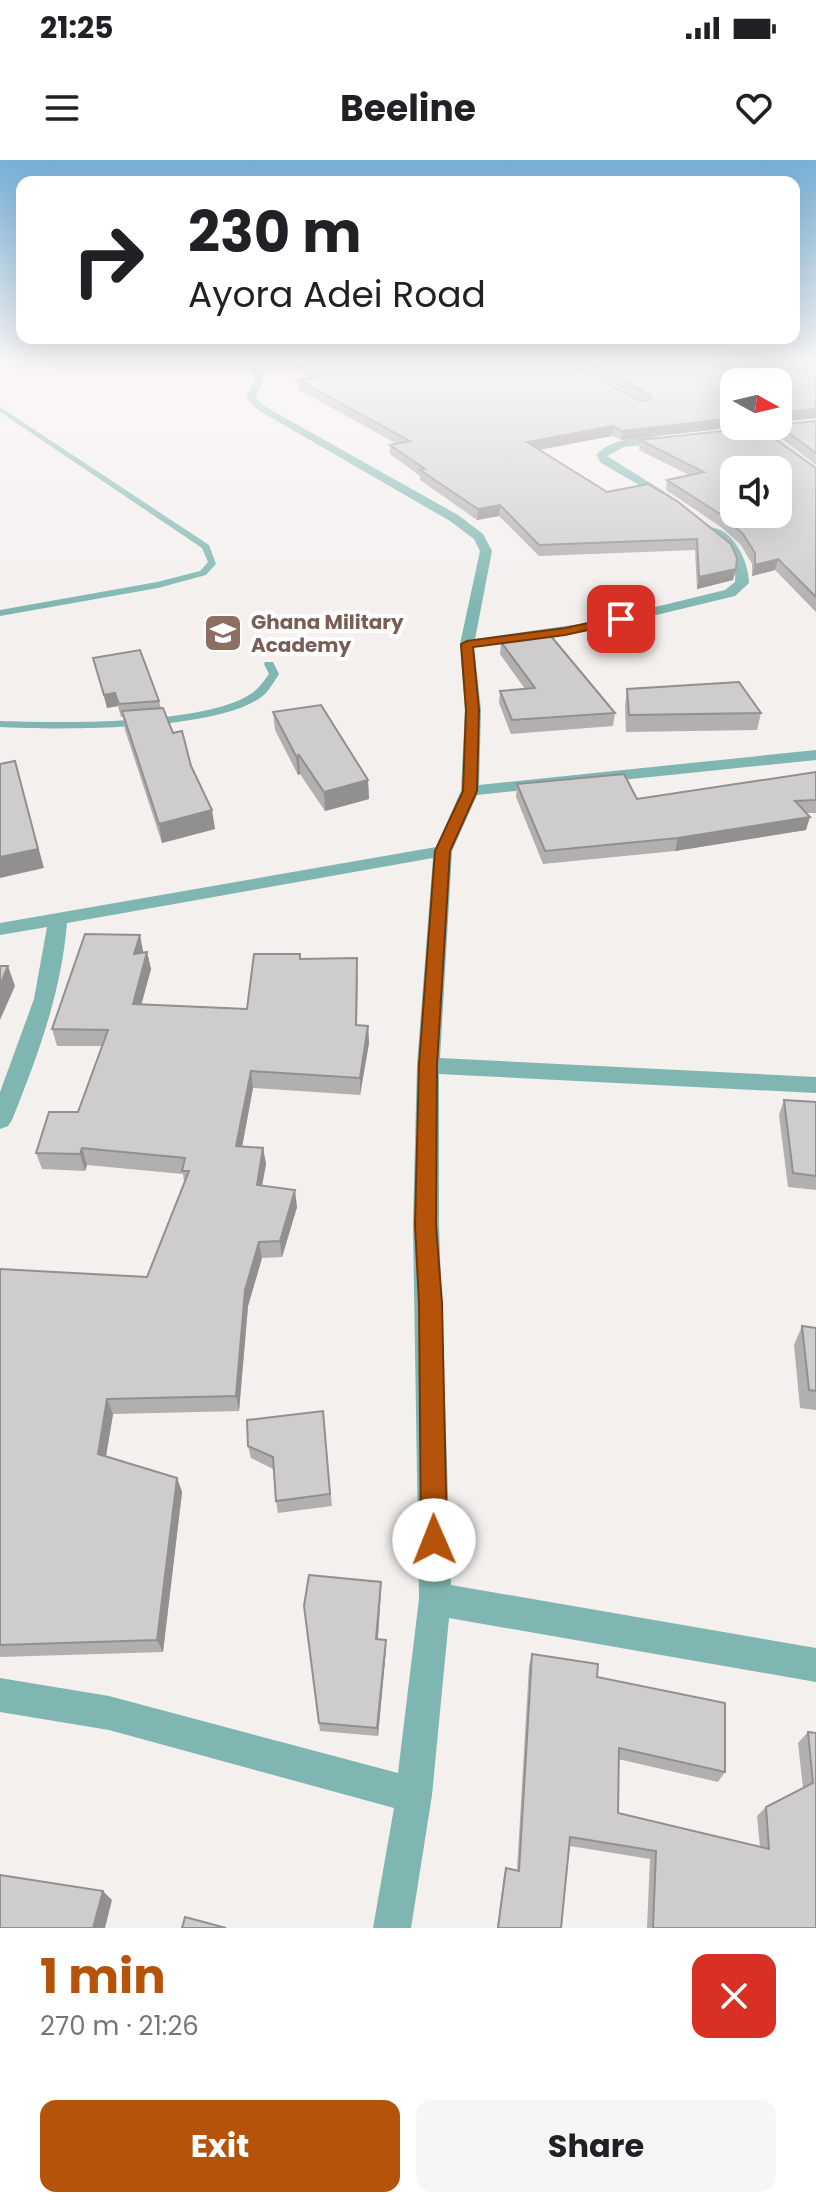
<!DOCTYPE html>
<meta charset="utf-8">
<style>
:root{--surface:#fff;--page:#f6f6f6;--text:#202124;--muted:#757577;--accent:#b45309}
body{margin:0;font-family:Poppins,sans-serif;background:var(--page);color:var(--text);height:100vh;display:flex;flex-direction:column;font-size:30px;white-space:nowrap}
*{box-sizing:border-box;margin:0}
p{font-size:26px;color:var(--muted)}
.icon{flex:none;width:44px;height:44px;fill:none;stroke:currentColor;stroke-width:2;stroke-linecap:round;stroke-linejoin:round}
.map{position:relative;height:1768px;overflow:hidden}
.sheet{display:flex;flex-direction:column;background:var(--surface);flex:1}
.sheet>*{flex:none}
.hud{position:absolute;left:16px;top:16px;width:784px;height:168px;border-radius:16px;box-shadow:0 8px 32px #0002;background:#fff;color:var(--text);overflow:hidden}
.needle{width:52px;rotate:98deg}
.controls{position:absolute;left:720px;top:208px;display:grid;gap:16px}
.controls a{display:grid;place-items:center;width:72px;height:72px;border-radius:16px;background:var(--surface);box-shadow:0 8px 32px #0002;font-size:40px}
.pin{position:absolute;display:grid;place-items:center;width:68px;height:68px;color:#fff;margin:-34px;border-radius:16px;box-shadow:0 4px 12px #0006}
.me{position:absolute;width:88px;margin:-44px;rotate:359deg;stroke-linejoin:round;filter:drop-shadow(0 0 6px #0008)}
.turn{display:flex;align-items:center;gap:28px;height:168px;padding:0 40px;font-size:36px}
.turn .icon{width:104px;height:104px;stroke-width:2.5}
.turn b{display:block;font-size:56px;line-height:68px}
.round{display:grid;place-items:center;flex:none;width:84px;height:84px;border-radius:16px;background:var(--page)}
.headline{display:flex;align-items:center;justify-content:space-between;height:136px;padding:0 40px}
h1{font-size:48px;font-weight:700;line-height:60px;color:var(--accent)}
.primary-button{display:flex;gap:16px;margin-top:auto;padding:16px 40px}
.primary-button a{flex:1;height:92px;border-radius:16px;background:var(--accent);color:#fff;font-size:32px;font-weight:700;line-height:92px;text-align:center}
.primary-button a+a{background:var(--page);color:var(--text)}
.status{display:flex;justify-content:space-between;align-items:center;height:56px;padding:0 40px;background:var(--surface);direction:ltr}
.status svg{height:22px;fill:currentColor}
header{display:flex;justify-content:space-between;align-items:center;height:104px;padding:0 40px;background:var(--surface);font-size:36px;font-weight:700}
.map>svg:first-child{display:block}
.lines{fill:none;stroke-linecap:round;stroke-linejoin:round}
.service{fill:#7fb6b1;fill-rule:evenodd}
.minor{fill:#7fb6b1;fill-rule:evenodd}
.wall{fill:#b2afb0}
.shaded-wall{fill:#918f90}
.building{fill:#cfcccd;stroke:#918f90;stroke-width:2;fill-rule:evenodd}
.route{fill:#b45309;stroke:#753606;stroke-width:2}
.labels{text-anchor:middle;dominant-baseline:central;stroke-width:8;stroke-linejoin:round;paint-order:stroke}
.far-education-label{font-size:20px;font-weight:bold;fill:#785e54;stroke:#fffefe;text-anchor:start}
</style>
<div class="status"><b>21:25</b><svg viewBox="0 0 49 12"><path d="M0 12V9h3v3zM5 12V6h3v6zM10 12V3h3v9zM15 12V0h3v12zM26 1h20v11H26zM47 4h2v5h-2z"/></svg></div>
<header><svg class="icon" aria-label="menu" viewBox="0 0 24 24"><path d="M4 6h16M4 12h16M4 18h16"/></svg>Beeline<svg class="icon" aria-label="heart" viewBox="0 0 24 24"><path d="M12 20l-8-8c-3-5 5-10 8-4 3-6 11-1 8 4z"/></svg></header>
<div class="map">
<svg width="816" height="1768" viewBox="0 0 816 1768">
<rect width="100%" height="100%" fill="#f3f0ee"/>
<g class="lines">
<path class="service" d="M 0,247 L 209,385 L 216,404 L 206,415 L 158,428 L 0,456 L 0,450 L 157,422 L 200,411 L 208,402 L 202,388 L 0,252 Z
M 265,502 L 273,502 L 279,514 C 275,520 270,529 265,534 C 224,572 57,570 0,567 L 0,561 C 55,563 218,566 257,529 C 261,525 265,519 269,514 L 264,504 Z"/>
<path class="minor" d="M 233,200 L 243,200 L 257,209 L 302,200 L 318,200 L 261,214 L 264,219 L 256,238 L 264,246 L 458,355 L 483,374 L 492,391 L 475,479 L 594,462 L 725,430 L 735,422 C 737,398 724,387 707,373 L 707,367 C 732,366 749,401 749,423 L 735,436 L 594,470 L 474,487 L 481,550 L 479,625 L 816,590 L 816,600 L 477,635 L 452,691 L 440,898 L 816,917 L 816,933 L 439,914 L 439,1065 L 451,1425 L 816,1488 L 816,1522 L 449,1458 L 432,1635 L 411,1768 L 373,1768 L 394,1648 L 109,1570 L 0,1552 L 0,1518 L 109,1536 L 398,1613 L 419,1439 L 413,1065 L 417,905 L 433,698 L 67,763 C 61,834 38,895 12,960 L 8,966 L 0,969 L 0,932 L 34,839 L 47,767 L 0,775 L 0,763 L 436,687 L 461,631 L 465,550 L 460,484 L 480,391 L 474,379 L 450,361 L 258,250 L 246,238 L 254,219 L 252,213 Z
M 816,261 L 816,267 L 734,277 L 729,274 Z
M 672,278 L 672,282 L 624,287 L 607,296 L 671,336 L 671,340 L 667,341 L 601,303 L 596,295 C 613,277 648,275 672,278 Z"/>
</g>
<path class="wall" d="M 276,200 L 563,200 L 640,241 L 643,241 L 569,200 L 773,200 L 816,215 L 816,258 L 778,262 L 778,222 L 734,266 L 746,266 L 621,280 L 612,276 L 539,290 L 607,332 L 648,324 L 733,420 L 697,429 L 695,390 L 539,396 L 499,356 L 477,360 L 420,320 L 420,316 L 390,294 L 390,285 L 397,284 L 298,229 L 298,220 L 310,218 L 293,209 L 293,200 L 294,200 L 279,201 Z
M 777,200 L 816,200 L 816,212 Z
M 816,261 L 816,305 L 776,274 L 778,265 Z
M 640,280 L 816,308 L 816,452 L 775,410 L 752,416 L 752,404 L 741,385 L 721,367 L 666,330 L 667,320 L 689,315 L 639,290 Z
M 501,482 L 615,553 L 613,566 L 511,574 L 499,543 L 500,531 L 525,529 L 500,494 Z
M 93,498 L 159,541 L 161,548 L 191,606 L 215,669 L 162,683 L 125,570 L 123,557 L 121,557 L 118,546 L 107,548 Z
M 627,529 L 761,553 L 757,570 L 626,572 L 625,546 Z
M 273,552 L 368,620 L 369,639 L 325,651 L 300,614 L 298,615 L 275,570 Z
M 816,612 L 816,653 L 806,653 L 806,670 L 675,691 L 543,704 L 516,637 L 517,624 L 637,639 Z
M 143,791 L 143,793 L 147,792 L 151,809 L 141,844 L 247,849 L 301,799 L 358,815 L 357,865 L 368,866 L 369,883 L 360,935 L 253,928 L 242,987 L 263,988 L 266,1004 L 262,1026 L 297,1047 L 282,1097 L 262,1098 L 248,1146 L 239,1251 L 113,1254 L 106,1296 L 177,1318 L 182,1332 L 163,1492 L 0,1497 L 0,1109 L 147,1117 L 184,1022 L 183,1014 L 87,1005 L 85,1011 L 42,1009 L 36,993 L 78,952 L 102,886 L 57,886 L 52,869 Z
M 784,940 L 816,942 L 816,1030 L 788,1027 L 779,955 Z
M 802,1166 L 816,1168 L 816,1250 L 800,1248 L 794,1185 Z
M 323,1251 L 332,1346 L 278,1353 L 276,1341 L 273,1309 L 251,1298 L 248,1286 Z
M 381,1431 L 378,1479 L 386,1489 L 378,1576 L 320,1571 L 319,1563 Z
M 532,1494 L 597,1517 L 725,1612 L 718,1622 L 618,1599 L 618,1653 L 760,1687 L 757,1656 L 766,1647 L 803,1628 L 798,1583 L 808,1572 L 816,1573 L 816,1768 L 647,1768 L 650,1699 L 570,1686 L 561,1768 L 497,1768 L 504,1715 L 506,1708 L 517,1710 L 529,1506 Z"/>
<path class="shaded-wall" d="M 816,249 L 816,258 L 778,262 L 778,253 Z
M 734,258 L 734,266 L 746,266 L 621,280 L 622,271 Z
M 613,266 L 612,276 L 526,292 L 527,282 Z
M 500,345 L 499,356 L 477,360 L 478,349 Z
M 778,399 L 775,410 L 752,416 L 755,405 Z
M 736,409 L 733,420 L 697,429 L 699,417 Z
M 115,533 L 118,546 L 107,548 L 104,535 Z
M 299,595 L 300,614 L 298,615 L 296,596 Z
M 20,620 L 44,708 L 0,718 L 0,697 Z
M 368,620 L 369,639 L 325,651 L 324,632 Z
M 212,650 L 215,669 L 162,683 L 159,664 Z
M 810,657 L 806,670 L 675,691 L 678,678 Z
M 140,775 L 143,791 L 138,811 L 134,794 Z
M 147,792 L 151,809 L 137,861 L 133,844 Z
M 8,806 L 15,826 L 0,860 L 0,825 Z
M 368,866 L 369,883 L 360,935 L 360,918 Z
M 251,911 L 253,928 L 239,1003 L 236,986 Z
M 82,988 L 87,1005 L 85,1011 L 80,994 Z
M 263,988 L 266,1004 L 259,1041 L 257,1025 Z
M 295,1030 L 297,1047 L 282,1097 L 280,1081 Z
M 259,1082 L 262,1098 L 248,1146 L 239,1251 L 236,1236 L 245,1130 Z
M 107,1239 L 113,1254 L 104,1308 L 98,1294 Z
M 177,1318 L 182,1332 L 163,1492 L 157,1480 Z
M 381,1422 L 381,1431 L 377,1488 L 376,1479 Z
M 386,1480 L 386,1489 L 378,1576 L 377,1568 Z
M 103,1731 L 112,1740 L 105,1768 L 93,1768 Z"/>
<path class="building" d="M 293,200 L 563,200 L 640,241 L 650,240 L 652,236 L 585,200 L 773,200 L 816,215 L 816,249 L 778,253 L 778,222 L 734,222 L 734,258 L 622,271 L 613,266 L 527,282 L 607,332 L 648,324 L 677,341 L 731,384 L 737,398 L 736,409 L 699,417 L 697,379 L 539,385 L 500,345 L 478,349 L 420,310 L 425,309 L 390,285 L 410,281 L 298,220 L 322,216 Z
M 816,261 L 816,293 L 778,265 Z
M 758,267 L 816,308 L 816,437 L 778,399 L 755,405 L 755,393 L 743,374 L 723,356 L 667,320 L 704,312 L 640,280 ZM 734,310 L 778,310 L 778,354 L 734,354 Z
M 550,475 L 615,553 L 512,560 L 500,531 L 535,528 L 501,482 Z
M 140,490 L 159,541 L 119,544 L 115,533 L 104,535 L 93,498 Z
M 739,522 L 761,553 L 629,555 L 627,529 Z
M 321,545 L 368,620 L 324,632 L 299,595 L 296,596 L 273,552 Z
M 163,548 L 173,573 L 182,571 L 191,606 L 212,650 L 159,664 L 122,551 Z
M 15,601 L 38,689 L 0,697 L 0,604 Z
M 816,612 L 816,640 L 795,641 L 810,657 L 678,678 L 545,691 L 517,624 L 624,614 L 637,639 Z
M 85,774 L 140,775 L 134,794 L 147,792 L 133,844 L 247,849 L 254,794 L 300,794 L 300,799 L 357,798 L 356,865 L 368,866 L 360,918 L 251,911 L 236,986 L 263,988 L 257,1025 L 295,1030 L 280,1081 L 259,1082 L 245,1130 L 236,1236 L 107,1239 L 98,1294 L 177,1318 L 157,1480 L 0,1485 L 0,1109 L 147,1117 L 189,1011 L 182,1011 L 185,998 L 82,988 L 80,994 L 36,993 L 49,952 L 78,952 L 108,870 L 52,869 Z
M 0,806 L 8,806 L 0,825 Z
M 784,940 L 816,942 L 816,1016 L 793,1013 Z
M 802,1166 L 816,1168 L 816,1231 L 809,1230 Z
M 323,1251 L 330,1334 L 276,1341 L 273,1297 L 248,1286 L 247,1260 Z
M 309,1415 L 381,1422 L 376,1479 L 386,1480 L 377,1568 L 319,1563 L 304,1446 Z
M 532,1494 L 598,1504 L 597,1517 L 725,1543 L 725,1612 L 619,1588 L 618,1653 L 769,1689 L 766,1647 L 813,1623 L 808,1572 L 816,1573 L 816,1768 L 653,1768 L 656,1691 L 570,1677 L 561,1768 L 498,1768 L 506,1708 L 519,1711 Z
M 0,1715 L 103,1731 L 93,1768 L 0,1768 Z
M 185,1757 L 226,1768 L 182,1768 Z"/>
<linearGradient id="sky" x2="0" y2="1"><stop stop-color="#77b0d8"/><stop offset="0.45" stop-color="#faf8f7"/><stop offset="1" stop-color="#faf8f7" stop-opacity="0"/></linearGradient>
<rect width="816" height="447" fill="url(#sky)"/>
<path class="route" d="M 621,456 L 625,457 L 625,462 L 565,475 L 473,487 L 479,550 L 477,631 L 450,691 L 437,905 L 436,1065 L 442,1143 L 447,1380 L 444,1389 L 434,1393 L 425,1389 L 421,1380 L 419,1143 L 415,1065 L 419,905 L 435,691 L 463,631 L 466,550 L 461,484 L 467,481 L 565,468 Z"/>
<defs>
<g id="school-square" transform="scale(2)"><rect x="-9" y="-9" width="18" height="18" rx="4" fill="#8d6e63" stroke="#fffefe"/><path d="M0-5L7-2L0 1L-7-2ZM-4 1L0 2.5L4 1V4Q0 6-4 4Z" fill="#fff"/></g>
</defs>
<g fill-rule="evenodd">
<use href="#school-square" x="223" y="473"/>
</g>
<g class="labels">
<g class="far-education-label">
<text x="251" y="462">Ghana Military<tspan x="251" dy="23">Academy</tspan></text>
</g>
</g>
</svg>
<div class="controls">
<a><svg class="needle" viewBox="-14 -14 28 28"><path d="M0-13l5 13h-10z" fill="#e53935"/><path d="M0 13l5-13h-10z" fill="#757577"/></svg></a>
<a><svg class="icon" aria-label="sound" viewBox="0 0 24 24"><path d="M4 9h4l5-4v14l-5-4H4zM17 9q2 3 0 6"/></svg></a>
</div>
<div class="pin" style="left:621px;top:459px;background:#d93025"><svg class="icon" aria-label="arrive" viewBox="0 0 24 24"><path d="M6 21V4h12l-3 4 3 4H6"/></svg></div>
<svg class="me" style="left:434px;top:1380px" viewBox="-20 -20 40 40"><circle r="19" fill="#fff"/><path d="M0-13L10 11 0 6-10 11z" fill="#b45309"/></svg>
<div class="hud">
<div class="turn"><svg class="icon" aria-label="right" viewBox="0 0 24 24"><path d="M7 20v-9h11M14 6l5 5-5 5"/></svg><div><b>230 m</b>Ayora Adei Road</div></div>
</div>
</div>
<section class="sheet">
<div class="headline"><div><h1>1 min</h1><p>270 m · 21:26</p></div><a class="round" style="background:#d93025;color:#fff"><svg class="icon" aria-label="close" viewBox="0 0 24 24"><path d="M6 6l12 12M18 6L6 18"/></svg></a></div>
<div class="primary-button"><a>Exit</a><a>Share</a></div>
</section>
